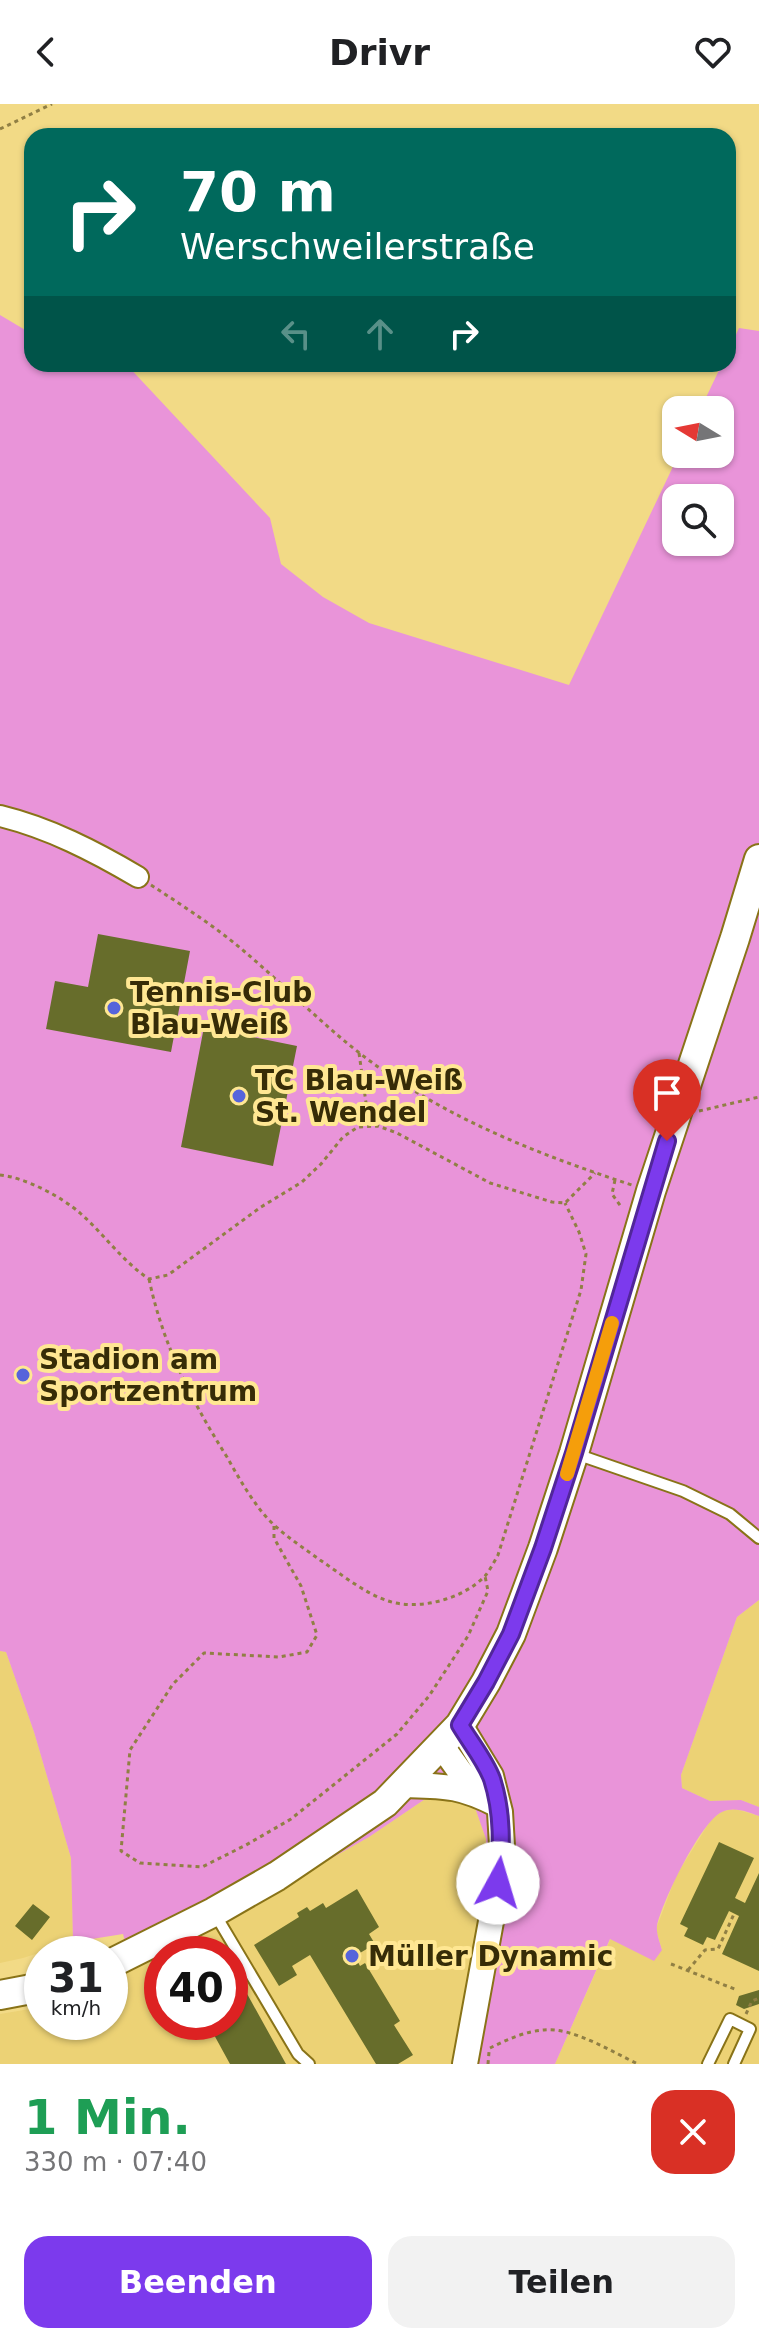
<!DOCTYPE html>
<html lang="de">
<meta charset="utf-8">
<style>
:root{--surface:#fff;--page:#f2f2f2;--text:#202124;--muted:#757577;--accent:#7c3aed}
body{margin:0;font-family:"DejaVu Sans",sans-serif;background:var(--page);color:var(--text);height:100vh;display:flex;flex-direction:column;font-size:30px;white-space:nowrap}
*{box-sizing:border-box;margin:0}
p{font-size:26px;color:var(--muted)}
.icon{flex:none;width:44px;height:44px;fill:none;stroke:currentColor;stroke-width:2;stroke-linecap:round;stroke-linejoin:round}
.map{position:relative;height:1960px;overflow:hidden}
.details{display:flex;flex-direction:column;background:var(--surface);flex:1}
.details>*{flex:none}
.top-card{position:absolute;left:24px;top:24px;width:712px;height:244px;border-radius:24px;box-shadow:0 2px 6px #0004;background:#00695c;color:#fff;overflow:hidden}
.needle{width:52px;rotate:280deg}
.fabs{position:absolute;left:662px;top:292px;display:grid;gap:16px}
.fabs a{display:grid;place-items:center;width:72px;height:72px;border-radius:16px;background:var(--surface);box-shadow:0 2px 6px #0004;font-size:40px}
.speed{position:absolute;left:24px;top:1832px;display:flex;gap:16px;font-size:40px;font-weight:700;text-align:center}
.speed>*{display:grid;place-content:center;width:104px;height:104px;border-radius:50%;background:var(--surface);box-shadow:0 2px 6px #0004;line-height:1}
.speed small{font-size:20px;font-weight:400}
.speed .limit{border:12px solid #d22;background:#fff;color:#111}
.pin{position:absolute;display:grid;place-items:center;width:68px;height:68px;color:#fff;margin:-82px -34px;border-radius:50% 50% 50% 0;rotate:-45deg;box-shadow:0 0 8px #0007}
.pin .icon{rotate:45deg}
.me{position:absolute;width:88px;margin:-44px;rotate:6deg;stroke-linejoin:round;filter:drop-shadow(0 0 6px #0008)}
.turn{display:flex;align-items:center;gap:28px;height:168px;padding:0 24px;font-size:36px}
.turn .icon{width:104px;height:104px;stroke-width:2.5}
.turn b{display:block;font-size:56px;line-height:68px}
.lanes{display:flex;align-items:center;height:76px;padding:0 24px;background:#0003;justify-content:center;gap:40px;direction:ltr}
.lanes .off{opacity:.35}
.round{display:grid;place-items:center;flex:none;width:84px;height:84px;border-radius:24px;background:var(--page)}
.overview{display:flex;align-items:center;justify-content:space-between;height:136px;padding:0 24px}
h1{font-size:48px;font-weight:700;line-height:60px;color:#1e9e55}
.primary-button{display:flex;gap:16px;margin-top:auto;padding:16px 24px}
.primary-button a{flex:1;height:92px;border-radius:24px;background:var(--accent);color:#fff;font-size:32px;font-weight:700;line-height:92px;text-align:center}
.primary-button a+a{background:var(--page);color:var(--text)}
header{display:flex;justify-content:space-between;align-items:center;height:104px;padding:0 24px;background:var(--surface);font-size:36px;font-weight:700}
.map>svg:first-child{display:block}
.built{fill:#ecd275;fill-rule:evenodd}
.green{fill:#e994d9;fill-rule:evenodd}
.building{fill:#676d2b}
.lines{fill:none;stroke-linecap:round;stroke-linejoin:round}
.service-casing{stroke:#897318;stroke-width:14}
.minor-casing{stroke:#897318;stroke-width:24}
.tertiary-casing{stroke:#897318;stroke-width:28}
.secondary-casing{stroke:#897318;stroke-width:32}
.path{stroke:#907f44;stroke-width:3;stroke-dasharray:4 4;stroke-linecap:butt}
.service{stroke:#fff;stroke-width:10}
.minor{stroke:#fff;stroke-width:20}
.tertiary{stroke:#fff;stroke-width:24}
.secondary{stroke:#fff;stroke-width:28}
.route-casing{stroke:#51269a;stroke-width:20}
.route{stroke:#7c3aed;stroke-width:14}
.slow{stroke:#f59e0b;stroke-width:14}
.poi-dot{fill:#5664db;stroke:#ffe793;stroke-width:3}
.labels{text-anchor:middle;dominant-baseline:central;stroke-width:8;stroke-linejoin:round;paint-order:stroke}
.poi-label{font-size:28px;font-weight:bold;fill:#362c07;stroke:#ffe793;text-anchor:start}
</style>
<header><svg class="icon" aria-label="back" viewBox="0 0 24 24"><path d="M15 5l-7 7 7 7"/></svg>Drivr<svg class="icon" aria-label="heart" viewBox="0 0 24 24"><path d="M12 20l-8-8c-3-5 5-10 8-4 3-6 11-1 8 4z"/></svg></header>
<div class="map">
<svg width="759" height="1960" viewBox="0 0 759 1960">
<rect width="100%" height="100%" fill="#f2da86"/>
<path class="built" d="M 759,1496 L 759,1703 L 741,1696 L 710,1697 L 682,1684 L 681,1671 L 737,1513 Z
M 0,1547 L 6,1548 L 34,1628 L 71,1754 L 73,1838 L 23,1854 L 0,1859 Z
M 440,1685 L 473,1698 L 486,1735 L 489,1777 L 454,1960 L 0,1960 L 0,1910 L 42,1903 L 42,1918 L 110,1918 L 110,1875 L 133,1866 L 369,1733 ZM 162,1850 L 230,1850 L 230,1918 L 162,1918 Z
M 735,1705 L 759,1712 L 759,1960 L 555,1960 L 611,1834 L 662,1846 L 656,1825 L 676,1772 L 712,1714 L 723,1707 Z"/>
<path class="green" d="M 0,211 L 32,230 L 32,260 L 126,260 L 270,414 L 281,460 L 323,493 L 369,519 L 569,581 L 679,350 L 720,350 L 720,306 L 700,306 L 722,260 L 728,260 L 728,248 L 739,224 L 759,227 L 759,1496 L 737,1513 L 681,1671 L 682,1684 L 710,1697 L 741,1696 L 759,1703 L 759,1712 C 747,1708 735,1702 722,1708 C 701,1717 662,1798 657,1822 C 656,1829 660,1839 662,1846 L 654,1857 L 610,1835 L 555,1960 L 454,1960 L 489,1777 L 486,1735 L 473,1698 L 440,1685 L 369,1733 L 133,1866 L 123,1830 L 73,1838 L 71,1754 L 34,1628 L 6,1548 L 0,1547 ZM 676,394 L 720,394 L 720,438 L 676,438 Z"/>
<path class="building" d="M 98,830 L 190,847 L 171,948 L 46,925 L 55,877 L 88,883 Z
M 204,923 L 297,942 L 273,1062 L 181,1043 Z
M 719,1738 L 754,1754 L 735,1794 L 745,1799 L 759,1769 L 759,1867 L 722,1850 L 739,1812 L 729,1807 L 715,1836 L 707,1833 L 703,1841 L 684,1832 L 688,1824 L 680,1820 Z
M 357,1785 L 379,1823 L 369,1830 L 375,1840 L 355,1852 L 360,1862 L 365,1859 L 400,1917 L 394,1921 L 413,1951 L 398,1960 L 376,1960 L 310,1851 L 292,1862 L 297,1871 L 279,1882 L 254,1841 L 299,1813 L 297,1809 L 307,1803 L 310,1807 L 323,1799 L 326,1804 Z
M 33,1800 L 50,1813 L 32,1836 L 15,1822 Z
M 230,1859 L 286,1960 L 230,1960 L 207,1918 L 230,1918 Z
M 759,1886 L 759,1900 L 744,1905 L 736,1901 L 739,1892 Z"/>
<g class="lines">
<g class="service-casing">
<path id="service" d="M 576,1350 L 683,1387 L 730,1410 L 759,1434
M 215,1810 L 298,1950 L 309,1960
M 708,1960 L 730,1915 L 750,1925 L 734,1960"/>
</g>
<g class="minor-casing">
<path id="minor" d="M 0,712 C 49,724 94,747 138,773"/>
</g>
<g class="tertiary-casing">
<path id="tertiary" d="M 460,1621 L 491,1672 L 500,1708 L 502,1742 L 498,1779 L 465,1960
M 441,1641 L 476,1690
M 403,1681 C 444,1682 460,1681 498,1701"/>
</g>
<g class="secondary-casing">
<path id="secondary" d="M 110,1860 L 214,1808 L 277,1772 L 385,1699 L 460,1621 L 486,1578 L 511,1530 L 543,1444 L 574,1349 L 651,1087 L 735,834 L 759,755
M 0,1891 L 42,1883"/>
</g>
<path class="path" d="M 0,25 L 52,0
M 151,781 C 183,802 216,823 245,848 C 291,887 334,933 384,967 C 458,1019 546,1053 632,1081
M 359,949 L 369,1020
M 699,1007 L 759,993
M 0,1071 C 24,1073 62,1093 80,1109 C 104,1130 122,1157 149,1175 L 168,1171 L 261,1103 L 302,1078 L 321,1060 L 343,1033 L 358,1023 L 378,1022 L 397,1029 L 490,1079 L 552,1098 L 565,1099 L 595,1069
M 615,1076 L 612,1090 L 622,1104
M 149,1175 C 163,1241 191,1296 227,1353 C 236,1369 245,1385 256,1400 C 272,1424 297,1439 320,1456 C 341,1470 364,1489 388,1497 C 419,1507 463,1495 485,1472 C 490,1466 494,1458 498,1451 L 581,1186 L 586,1150 L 579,1128 L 565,1099
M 274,1422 L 274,1434 L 301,1482 L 317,1531 L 307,1548 L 279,1553 L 204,1549 L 173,1580 L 130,1646 L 121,1747 L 140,1759 L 202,1763 L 246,1741 L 291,1715 L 397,1630 L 429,1592 L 468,1532 L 488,1487 L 485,1472
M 671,1860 L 737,1886
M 688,1866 L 705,1846 L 718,1845 L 734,1810
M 746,1910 L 752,1897 L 759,1894
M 490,1944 C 506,1936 526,1927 544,1926 C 573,1923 612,1948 638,1960
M 488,1960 L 489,1948"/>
<use href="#service" class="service"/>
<use href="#minor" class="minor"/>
<use href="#tertiary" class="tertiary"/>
<use href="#secondary" class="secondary"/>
</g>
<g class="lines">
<g class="route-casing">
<path id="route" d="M 498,1779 C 502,1744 503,1709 492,1675 C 485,1656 470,1638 460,1621 L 486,1578 L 511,1530 L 543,1444 L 574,1349 L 667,1037"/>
</g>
<use href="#route" class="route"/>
<path class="slow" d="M 567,1370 L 612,1219"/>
</g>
<g class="poi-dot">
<circle cx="114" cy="904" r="8"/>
<circle cx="239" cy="992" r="8"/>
<circle cx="23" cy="1271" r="8"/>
<circle cx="352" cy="1852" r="8"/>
</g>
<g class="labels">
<g class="poi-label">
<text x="130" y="888">Tennis-Club<tspan x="130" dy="32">Blau-Weiß</tspan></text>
<text x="255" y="976">TC Blau-Weiß<tspan x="255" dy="32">St. Wendel</tspan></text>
<text x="39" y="1255">Stadion am<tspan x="39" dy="32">Sportzentrum</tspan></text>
<text x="368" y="1852">Müller Dynamic</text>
</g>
</g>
</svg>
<div class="fabs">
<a><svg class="needle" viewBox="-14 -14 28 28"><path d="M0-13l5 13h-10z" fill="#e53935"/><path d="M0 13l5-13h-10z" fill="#757577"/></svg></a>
<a><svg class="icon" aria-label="search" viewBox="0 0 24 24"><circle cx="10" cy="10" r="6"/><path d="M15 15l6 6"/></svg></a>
</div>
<div class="speed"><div>31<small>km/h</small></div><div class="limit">40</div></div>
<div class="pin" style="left:667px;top:1037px;background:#d93025"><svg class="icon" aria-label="arrive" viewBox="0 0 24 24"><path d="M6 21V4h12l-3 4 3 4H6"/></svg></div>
<svg class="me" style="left:498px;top:1779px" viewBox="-20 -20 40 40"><circle r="19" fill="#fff"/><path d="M0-13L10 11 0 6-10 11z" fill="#7c3aed"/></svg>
<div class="top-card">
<div class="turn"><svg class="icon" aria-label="right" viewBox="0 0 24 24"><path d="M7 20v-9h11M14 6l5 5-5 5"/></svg><div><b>70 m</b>Werschweilerstraße</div></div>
<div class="lanes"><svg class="icon off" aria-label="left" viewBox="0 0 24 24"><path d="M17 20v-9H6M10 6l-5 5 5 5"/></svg><svg class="icon off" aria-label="ahead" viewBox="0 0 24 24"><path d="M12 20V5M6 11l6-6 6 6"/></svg><svg class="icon" aria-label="right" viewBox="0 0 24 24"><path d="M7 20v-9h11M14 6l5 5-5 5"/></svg></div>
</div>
</div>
<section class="details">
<div class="overview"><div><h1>1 Min.</h1><p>330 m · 07:40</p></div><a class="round" style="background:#d93025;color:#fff"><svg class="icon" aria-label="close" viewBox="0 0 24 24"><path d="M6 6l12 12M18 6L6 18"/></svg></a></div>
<div class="primary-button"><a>Beenden</a><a>Teilen</a></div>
</section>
